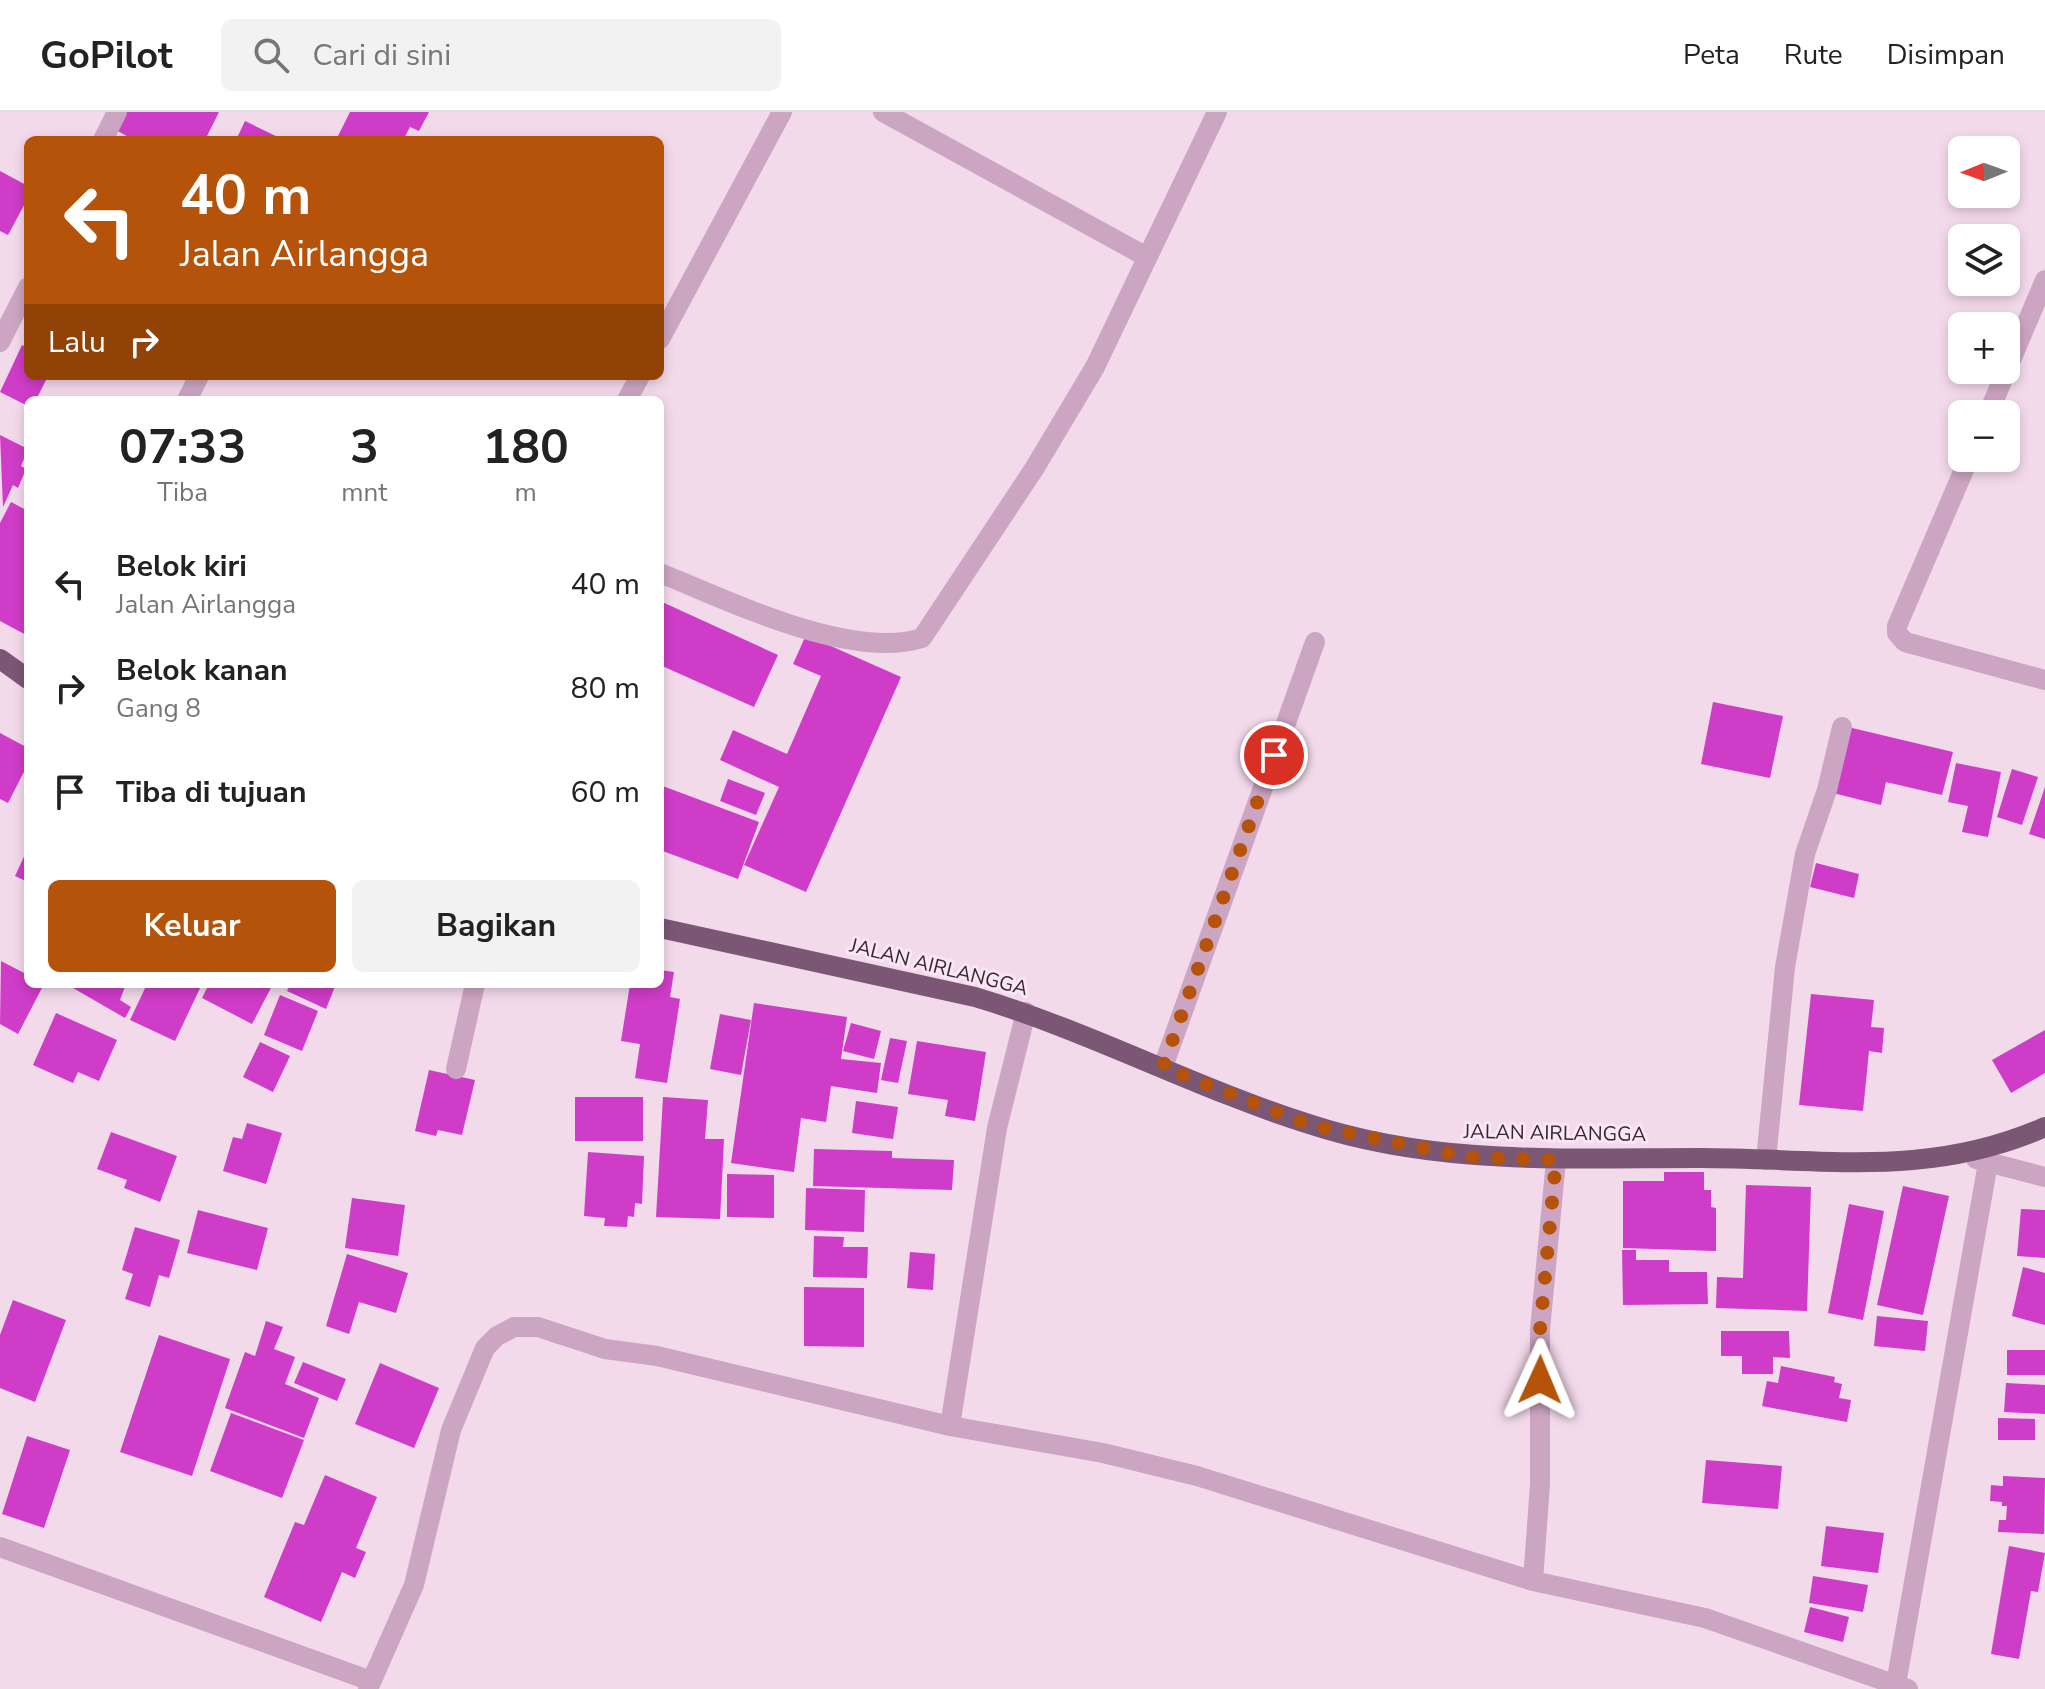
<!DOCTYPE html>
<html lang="id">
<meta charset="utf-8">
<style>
:root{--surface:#fff;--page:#f2f2f2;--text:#222;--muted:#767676;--line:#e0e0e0;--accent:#b45309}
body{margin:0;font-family:"Nunito Sans",sans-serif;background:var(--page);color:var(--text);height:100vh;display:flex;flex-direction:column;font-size:30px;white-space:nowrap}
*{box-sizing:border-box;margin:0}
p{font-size:26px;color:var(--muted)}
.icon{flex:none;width:44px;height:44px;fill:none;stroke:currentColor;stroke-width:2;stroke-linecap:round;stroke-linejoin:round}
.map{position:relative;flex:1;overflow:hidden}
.sheet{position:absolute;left:24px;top:284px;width:640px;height:592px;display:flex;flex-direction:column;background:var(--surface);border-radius:12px;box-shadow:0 4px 12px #0003}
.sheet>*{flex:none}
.top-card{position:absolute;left:24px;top:24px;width:640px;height:244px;border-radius:12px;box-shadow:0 4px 12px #0003;background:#b45309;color:#fff;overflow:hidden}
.needle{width:52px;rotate:269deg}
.buttons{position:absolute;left:1948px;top:24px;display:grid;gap:16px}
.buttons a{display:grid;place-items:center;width:72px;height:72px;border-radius:12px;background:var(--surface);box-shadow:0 4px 12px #0003;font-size:40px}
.pin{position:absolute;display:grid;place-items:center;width:68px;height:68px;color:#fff;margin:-34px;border:4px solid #fff;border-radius:50%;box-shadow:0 2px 8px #0007}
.me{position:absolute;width:88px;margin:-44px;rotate:1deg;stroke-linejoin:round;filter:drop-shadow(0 0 6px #0008)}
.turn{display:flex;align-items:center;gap:28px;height:168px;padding:0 24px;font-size:36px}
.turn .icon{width:104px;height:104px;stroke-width:2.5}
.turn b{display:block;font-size:56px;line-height:68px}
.then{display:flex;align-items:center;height:76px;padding:0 24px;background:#0003;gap:16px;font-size:30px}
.eta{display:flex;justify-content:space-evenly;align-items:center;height:136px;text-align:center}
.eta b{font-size:48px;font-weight:700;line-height:56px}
.cta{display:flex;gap:16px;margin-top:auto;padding:16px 24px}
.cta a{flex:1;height:92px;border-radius:12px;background:var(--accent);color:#fff;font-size:32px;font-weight:700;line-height:92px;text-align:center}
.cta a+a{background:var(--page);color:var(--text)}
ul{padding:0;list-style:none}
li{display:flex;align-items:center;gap:24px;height:104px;padding:0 24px}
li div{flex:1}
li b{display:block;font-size:30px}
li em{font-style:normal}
header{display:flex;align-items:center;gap:48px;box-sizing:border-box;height:112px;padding:0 40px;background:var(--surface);border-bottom:2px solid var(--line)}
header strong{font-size:38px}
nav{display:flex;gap:44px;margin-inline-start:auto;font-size:28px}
.search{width:560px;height:72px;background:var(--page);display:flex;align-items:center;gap:20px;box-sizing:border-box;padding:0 28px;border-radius:12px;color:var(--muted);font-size:30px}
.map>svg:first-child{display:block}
.building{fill:#cf3cc7}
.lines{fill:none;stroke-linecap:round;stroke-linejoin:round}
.lane{stroke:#cca5c2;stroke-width:20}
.street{stroke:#cca5c2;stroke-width:20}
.primary{stroke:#7b5675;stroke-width:20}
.route{stroke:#b45309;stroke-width:14;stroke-dasharray:0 25.2}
.labels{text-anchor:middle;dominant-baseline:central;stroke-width:6;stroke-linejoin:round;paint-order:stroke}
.street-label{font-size:20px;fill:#372735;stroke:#fbe6f4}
</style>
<header>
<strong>GoPilot</strong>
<div class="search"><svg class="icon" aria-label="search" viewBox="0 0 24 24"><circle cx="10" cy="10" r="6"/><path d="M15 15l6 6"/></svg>Cari di sini</div>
<nav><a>Peta</a><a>Rute</a><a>Disimpan</a></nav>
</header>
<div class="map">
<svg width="2045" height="1577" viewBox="0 0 2045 1577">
<rect width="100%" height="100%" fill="#f3daeb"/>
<path class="building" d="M 123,0 L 219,0 L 205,28 L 134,28 L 114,17 Z
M 350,0 L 429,0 L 419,19 L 410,15 L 403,28 L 336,28 Z
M 245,9 L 284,28 L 236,28 Z
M 0,59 L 28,74 L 28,86 L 8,123 L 0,119 Z
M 22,233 L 28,236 L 28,264 L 48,264 L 36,288 L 28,288 L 28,294 L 0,280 Z
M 0,323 L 28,337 L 21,354 L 26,357 L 18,376 L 13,373 L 3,395 Z
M 11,390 L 28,399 L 28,524 L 0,509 L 0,411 Z
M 660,489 L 778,543 L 754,595 L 660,553 Z
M 806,523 L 901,565 L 806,780 L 744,753 L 779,675 L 720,648 L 733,618 L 787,642 L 821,564 L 793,552 Z
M 1713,590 L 1783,604 L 1770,666 L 1701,652 Z
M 1848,615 L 1953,640 L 1942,683 L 1886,670 L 1881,693 L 1833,681 Z
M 0,621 L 28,636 L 28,652 L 8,691 L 0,687 Z
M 1956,651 L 2001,660 L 1988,725 L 1962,720 L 1968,694 L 1948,690 Z
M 2012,657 L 2038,665 L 2022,713 L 1997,705 Z
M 728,667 L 765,681 L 756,703 L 720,689 Z
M 660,673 L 759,710 L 738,767 L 660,738 Z
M 2045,675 L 2045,727 L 2029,722 Z
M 28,736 L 28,770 L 15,764 Z
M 1816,751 L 1859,762 L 1854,786 L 1810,775 Z
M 1,849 L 28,863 L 28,872 L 44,872 L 18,922 L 0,912 Z
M 660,858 L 674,860 L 670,885 L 680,887 L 667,971 L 635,966 L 640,932 L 621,929 L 630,872 L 660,872 Z
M 66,872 L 126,872 L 120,888 L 131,895 L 125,906 Z
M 147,872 L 202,872 L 175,929 L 130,908 Z
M 209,872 L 273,872 L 252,912 L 202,886 Z
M 290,872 L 336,872 L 326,897 L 287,879 Z
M 1811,882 L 1874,888 L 1871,915 L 1884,916 L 1882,941 L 1869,939 L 1863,999 L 1799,993 Z
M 280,883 L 318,899 L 302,939 L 264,923 Z
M 754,891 L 847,905 L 841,947 L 881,951 L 877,981 L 831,974 L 826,1010 L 801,1006 L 794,1060 L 731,1051 Z
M 56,901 L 117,928 L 99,969 L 78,960 L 73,971 L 33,953 Z
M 720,902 L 751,908 L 741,963 L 710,957 Z
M 851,911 L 881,919 L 874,947 L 843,939 Z
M 2045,918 L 2045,961 L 2011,981 L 1992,948 Z
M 890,926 L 907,929 L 898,971 L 881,968 Z
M 917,929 L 986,940 L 975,1009 L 945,1004 L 948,988 L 908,982 Z
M 260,930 L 290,944 L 273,980 L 243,965 Z
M 429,958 L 475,968 L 462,1023 L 438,1018 L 436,1024 L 415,1019 Z
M 575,985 L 643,985 L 643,1029 L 575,1029 Z
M 663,985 L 708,988 L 705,1027 L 724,1027 L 720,1107 L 656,1105 Z
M 856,989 L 898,995 L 893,1027 L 852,1021 Z
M 247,1011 L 282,1021 L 266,1072 L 223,1059 L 233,1025 L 242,1027 Z
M 111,1020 L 177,1044 L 160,1090 L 124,1076 L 127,1068 L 97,1057 Z
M 814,1037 L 892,1039 L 892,1046 L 954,1048 L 952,1078 L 813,1074 Z
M 588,1040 L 644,1044 L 642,1092 L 635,1091 L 634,1105 L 628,1104 L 627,1115 L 604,1114 L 605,1106 L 584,1104 Z
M 1664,1060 L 1704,1060 L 1704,1078 L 1711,1078 L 1711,1095 L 1716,1096 L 1716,1139 L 1623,1136 L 1623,1069 L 1664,1069 Z
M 727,1062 L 774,1063 L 774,1106 L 727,1105 Z
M 1746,1073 L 1811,1075 L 1807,1199 L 1716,1196 L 1717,1165 L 1743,1166 Z
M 1903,1074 L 1949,1084 L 1923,1203 L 1877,1193 Z
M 806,1076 L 865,1078 L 864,1120 L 805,1118 Z
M 352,1086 L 405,1093 L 398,1144 L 345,1136 Z
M 1849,1092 L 1884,1099 L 1863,1208 L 1828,1201 Z
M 2021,1097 L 2045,1098 L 2045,1146 L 2017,1144 Z
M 198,1098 L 268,1116 L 257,1158 L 187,1141 Z
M 135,1115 L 180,1128 L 169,1166 L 159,1163 L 150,1195 L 125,1187 L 133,1162 L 122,1158 Z
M 814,1124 L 844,1125 L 843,1135 L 868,1135 L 867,1166 L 813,1165 Z
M 1622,1138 L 1636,1138 L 1636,1148 L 1669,1148 L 1669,1160 L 1707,1160 L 1708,1192 L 1623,1193 Z
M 910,1140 L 935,1142 L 933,1178 L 907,1176 Z
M 347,1142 L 408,1161 L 396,1201 L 359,1190 L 349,1222 L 326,1214 Z
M 2023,1155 L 2045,1161 L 2045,1213 L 2012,1204 Z
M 804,1175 L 864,1176 L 864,1235 L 804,1234 Z
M 13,1188 L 66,1208 L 35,1290 L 0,1276 L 0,1223 Z
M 1877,1204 L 1928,1209 L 1925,1239 L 1874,1234 Z
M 266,1209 L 283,1215 L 274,1237 L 295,1245 L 285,1272 L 319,1286 L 304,1326 L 225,1296 L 245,1240 L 255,1244 Z
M 1721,1219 L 1789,1219 L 1790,1246 L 1773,1245 L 1773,1262 L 1742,1262 L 1742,1244 L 1721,1244 Z
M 159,1223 L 230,1247 L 192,1364 L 120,1340 Z
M 2007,1238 L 2045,1238 L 2045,1263 L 2007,1263 Z
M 303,1250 L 346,1267 L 337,1289 L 294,1271 Z
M 380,1251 L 439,1276 L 414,1336 L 355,1312 Z
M 1781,1254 L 1835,1265 L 1834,1270 L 1842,1272 L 1839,1286 L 1851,1288 L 1847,1310 L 1762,1294 L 1767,1269 L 1778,1271 Z
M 2006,1271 L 2045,1273 L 2045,1302 L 2004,1300 Z
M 231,1301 L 304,1328 L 282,1386 L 210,1359 Z
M 1998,1306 L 2035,1307 L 2035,1328 L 1998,1328 Z
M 27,1324 L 70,1338 L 44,1416 L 2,1402 Z
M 1706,1348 L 1782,1354 L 1778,1397 L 1702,1391 Z
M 325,1363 L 377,1385 L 356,1436 L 366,1440 L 355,1466 L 342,1460 L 321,1510 L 264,1485 L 295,1410 L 304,1413 Z
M 2003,1364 L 2045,1366 L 2044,1422 L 1998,1420 L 1999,1408 L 2006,1408 L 2007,1394 L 2002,1394 L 2002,1390 L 1990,1389 L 1991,1373 L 2003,1374 Z
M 1826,1414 L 1884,1421 L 1878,1461 L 1821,1454 Z
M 2009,1434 L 2045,1441 L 2038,1480 L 2031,1479 L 2019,1547 L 1991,1542 Z
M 1813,1464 L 1868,1473 L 1863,1500 L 1809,1491 Z
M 1810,1495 L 1849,1505 L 1843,1530 L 1804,1520 Z"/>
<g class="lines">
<path class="lane" d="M 883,0 L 1145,144
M 660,227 L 782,0
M 627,288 L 640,264
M 1988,302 L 2045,168
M 1969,346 L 1897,514 L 1897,521 L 1905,530 L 2045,568
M 660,461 C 728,488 850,549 922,526 L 1034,357 L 1095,255 L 1217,0"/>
<path class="street" d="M 103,28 L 117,0
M 0,230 L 28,175
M 187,288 L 199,264
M 1163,955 L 1315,530
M 456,957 L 475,872
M 1976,1047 L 2045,1065
M 1766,1048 L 1785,855 L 1805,742 L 1827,678 L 1842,615
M 950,1314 L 997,1016 L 1026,900
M 0,1435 L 371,1569
M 1533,1469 L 1540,1372 L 1540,1218 L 1556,1048
M 1896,1572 L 1988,1051
M 368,1577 L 414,1473 L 451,1318 L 485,1236 L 497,1224 L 514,1215 L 538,1215 L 605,1237 L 657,1244 L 950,1314 L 1103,1341 L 1197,1364 L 1533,1469 L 1705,1506 L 1908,1577"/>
<path class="primary" d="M 0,547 L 28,567
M 660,816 L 975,885 C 1089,919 1195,976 1309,1012 C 1436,1054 1568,1046 1699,1046 C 1823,1046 1927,1067 2045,1015"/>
</g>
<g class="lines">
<path class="route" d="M 1274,643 L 1163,955 L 1310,1013 L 1468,1045 L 1556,1048 L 1540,1218 L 1540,1268"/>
</g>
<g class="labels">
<g class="street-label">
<text transform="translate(939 855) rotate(14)">JALAN AIRLANGGA</text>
<text transform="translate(1555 1021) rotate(1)">JALAN AIRLANGGA</text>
</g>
</g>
</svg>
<div class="buttons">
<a><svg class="needle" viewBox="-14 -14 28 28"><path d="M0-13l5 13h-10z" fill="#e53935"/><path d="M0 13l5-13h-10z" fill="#767676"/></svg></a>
<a><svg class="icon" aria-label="layers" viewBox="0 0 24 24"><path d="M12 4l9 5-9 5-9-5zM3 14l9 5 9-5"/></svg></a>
<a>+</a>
<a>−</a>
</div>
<div class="pin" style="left:1274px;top:643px;background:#d93025"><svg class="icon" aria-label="arrive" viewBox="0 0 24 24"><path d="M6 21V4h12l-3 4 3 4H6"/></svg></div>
<svg class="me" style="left:1540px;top:1268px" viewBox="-20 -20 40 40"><path d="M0-17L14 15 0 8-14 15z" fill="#b45309" stroke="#fff" stroke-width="4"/></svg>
<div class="top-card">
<div class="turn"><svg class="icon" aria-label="left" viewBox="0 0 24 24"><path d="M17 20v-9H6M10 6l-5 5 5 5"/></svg><div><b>40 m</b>Jalan Airlangga</div></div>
<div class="then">Lalu<svg class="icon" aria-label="right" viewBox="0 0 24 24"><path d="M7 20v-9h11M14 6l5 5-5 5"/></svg></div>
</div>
<section class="sheet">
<div class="eta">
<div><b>07:33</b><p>Tiba</p></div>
<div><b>3</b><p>mnt</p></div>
<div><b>180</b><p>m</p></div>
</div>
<ul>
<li><svg class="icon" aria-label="left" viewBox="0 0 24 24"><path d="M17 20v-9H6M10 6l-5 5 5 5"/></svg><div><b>Belok kiri</b><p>Jalan Airlangga</p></div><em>40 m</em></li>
<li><svg class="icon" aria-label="right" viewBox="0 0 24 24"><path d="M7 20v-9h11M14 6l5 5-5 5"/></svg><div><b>Belok kanan</b><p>Gang 8</p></div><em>80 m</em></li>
<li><svg class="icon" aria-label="arrive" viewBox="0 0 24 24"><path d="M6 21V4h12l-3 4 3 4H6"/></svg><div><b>Tiba di tujuan</b></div><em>60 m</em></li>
</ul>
<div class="cta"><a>Keluar</a><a>Bagikan</a></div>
</section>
</div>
